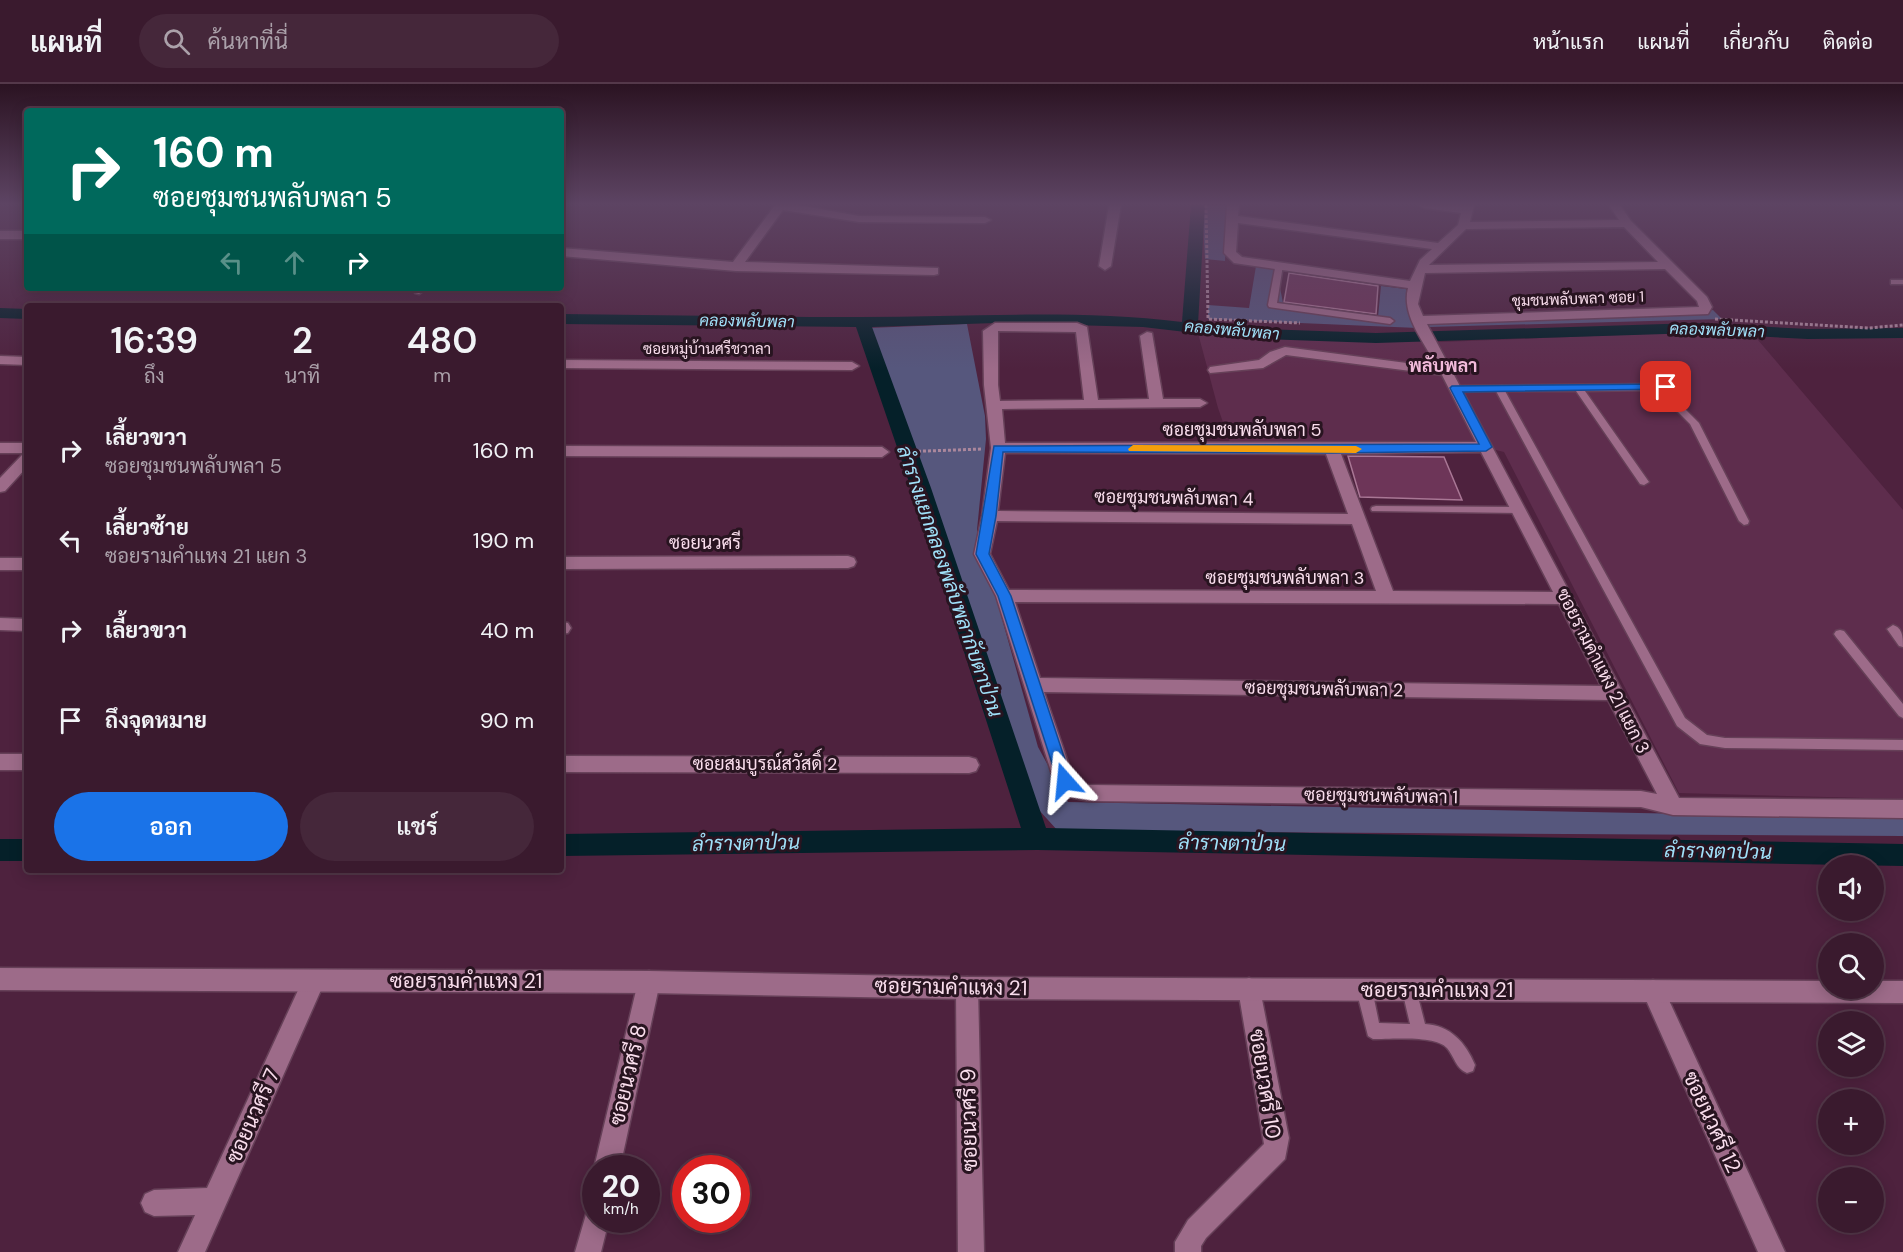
<!DOCTYPE html>
<html lang="th">
<meta charset="utf-8">
<style>
:root{--surface:#3a1a2e;--page:#45273a;--text:#f1f3f6;--muted:#aba1aa;--line:#54384a;--accent:#1a73e8}
body{margin:0;font-family:"DM Sans",Sarabun,sans-serif;background:var(--page);color:var(--text);height:100vh;display:flex;flex-direction:column;font-size:22px;white-space:nowrap}
*{box-sizing:border-box;margin:0}
p{font-size:20px;color:var(--muted)}
.icon{flex:none;width:33px;height:33px;fill:none;stroke:currentColor;stroke-width:2;stroke-linecap:round;stroke-linejoin:round}
.map{position:relative;flex:1;overflow:hidden}
.details{position:absolute;left:24px;top:219px;width:540px;height:570px;display:flex;flex-direction:column;background:var(--surface);border-radius:6px;box-shadow:0 3px 15px #0003,0 0 0 2px var(--line)}
.details>*{flex:none}
.guide{position:absolute;left:24px;top:24px;width:540px;height:183px;border-radius:6px;box-shadow:0 3px 15px #0003,0 0 0 2px var(--line);background:#00695c;color:#fff;overflow:hidden}
.tools{position:absolute;left:1818px;top:771px;display:grid;gap:12px}
.tools a{display:grid;place-items:center;width:66px;height:66px;border-radius:50%;background:var(--surface);box-shadow:0 3px 15px #0003,0 0 0 2px var(--line);font-size:30px}
.speed{position:absolute;left:582px;top:1071px;display:flex;gap:12px;font-size:30px;font-weight:700;text-align:center}
.speed>*{display:grid;place-content:center;width:78px;height:78px;border-radius:50%;background:var(--surface);box-shadow:0 3px 15px #0003,0 0 0 2px var(--line);line-height:1}
.speed small{font-size:15px;font-weight:400}
.speed .limit{border:9px solid #d22;background:#fff;color:#111}
.pin{position:absolute;display:grid;place-items:center;width:51px;height:51px;color:#fff;margin:-26px;border-radius:12px;box-shadow:0 3px 9px #0006}
.me{position:absolute;width:66px;margin:-33px;rotate:342deg;stroke-linejoin:round;filter:drop-shadow(0 0 4px #0008)}
.turn{display:flex;align-items:center;gap:21px;height:126px;padding:0 30px;font-size:27px}
.turn .icon{width:78px;height:78px;stroke-width:2.5}
.turn b{display:block;font-size:42px;line-height:51px}
.lanes{display:flex;align-items:center;height:57px;padding:0 30px;background:#0003;justify-content:center;gap:30px;direction:ltr}
.lanes .off{opacity:.35}
.eta{display:flex;justify-content:space-evenly;align-items:center;height:102px;text-align:center}
.eta b{font-size:36px;font-weight:600;line-height:42px}
.action{display:flex;gap:12px;margin-top:auto;padding:12px 30px}
.action a{flex:1;height:69px;border-radius:36px;background:var(--accent);color:#fff;font-size:24px;font-weight:600;line-height:69px;text-align:center}
.action a+a{background:var(--page);color:var(--text)}
ul{padding:0;list-style:none}
li{display:flex;align-items:center;gap:18px;height:90px;padding:0 30px}
li div{flex:1}
li b{display:block;font-size:22px}
li em{font-style:normal}
header{display:flex;align-items:center;gap:36px;box-sizing:border-box;height:84px;padding:0 30px;background:var(--surface);border-bottom:2px solid var(--line)}
header strong{font-size:28px}
nav{display:flex;gap:33px;margin-inline-start:auto;font-size:21px}
.search{width:420px;height:54px;background:var(--page);display:flex;align-items:center;gap:15px;box-sizing:border-box;padding:0 21px;border-radius:33px;color:var(--muted);font-size:22px}
.map>svg:first-child{display:block}
.built{fill:#5e2d4d}
.green{fill:#56577d}
.lines{fill:none;stroke-linecap:round;stroke-linejoin:round}
.canal{fill:#052029;fill-rule:evenodd}
.building{fill:#6d3558;stroke:#a97795;stroke-width:1.5}
.lane-casing{stroke:#664058;stroke-width:3}
.street-casing{stroke:#664058;stroke-width:3}
.secondary-casing{stroke:#664058;stroke-width:3}
.path{stroke:#ab879c;stroke-width:3;stroke-dasharray:3 2;stroke-linecap:butt}
.lane{fill:#9d6b89;fill-rule:evenodd}
.street{fill:#9d6b89;fill-rule:evenodd}
.secondary{fill:#9d6b89;fill-rule:evenodd}
.route{fill:#1a73e8;stroke:#114b97;stroke-width:1.5}
.slow{fill:#f59e0b}
.labels{text-anchor:middle;dominant-baseline:central;stroke-width:6;stroke-linejoin:round;paint-order:stroke}
.far-street-label{font-size:15px;fill:#f9ddec;stroke:#281420}
.far-water-label{font-size:16px;font-style:italic;fill:#a0e1f9;stroke:#281420}
.far-quarter-label{font-size:18px;font-weight:bold;fill:#f2bbdb;stroke:#281420}
.street-label{font-size:18px;fill:#f9ddec;stroke:#281420}
.water-label{font-size:20px;font-style:italic;fill:#a0e1f9;stroke:#281420}
.near-street-label{font-size:21px;fill:#f9ddec;stroke:#281420}
</style>
<header>
<strong>แผนที่</strong>
<div class="search"><svg class="icon" aria-label="search" viewBox="0 0 24 24"><circle cx="10" cy="10" r="6"/><path d="M15 15l6 6"/></svg>ค้นหาที่นี่</div>
<nav><a>หน้าแรก</a><a>แผนที่</a><a>เกี่ยวกับ</a><a>ติดต่อ</a></nav>
</header>
<div class="map">
<svg width="1903" height="1168" viewBox="0 0 1903 1168">
<rect width="100%" height="100%" fill="#4e223e"/>
<path class="built" d="M 1198,249 L 1441,258 L 1669,249 L 1749,250 L 1758,256 L 1903,426 L 1903,715 L 1679,709 L 1504,368 L 1471,360 L 1231,361 L 1218,324 Z"/>
<path class="green" d="M 1202,121 L 1227,121 L 1225,177 L 1205,175 Z
M 1256,182 L 1276,183 L 1283,219 L 1378,233 L 1381,202 L 1406,205 L 1418,244 L 1208,235 L 1208,221 L 1249,224 Z
M 1713,226 L 1722,235 L 1428,243 L 1424,237 L 1693,229 Z
M 967,240 L 985,332 L 986,355 L 977,446 L 1038,663 L 1068,718 L 1903,734 L 1903,752 L 1058,747 L 1038,725 L 967,515 L 869,244 Z"/>
<g class="lines">
<path class="canal" d="M 1191,121 L 1205,121 L 1198,240 L 1237,244 L 1376,249 L 1696,239 L 1808,245 L 1903,244 L 1903,254 L 1808,255 L 1696,249 L 1376,259 L 1237,254 L 1143,243 L 996,239 L 872,243 L 931,404 L 1046,744 L 1903,760 L 1903,782 L 1037,766 L 561,772 L 561,750 L 1021,744 L 911,404 L 856,243 L 561,240 L 561,230 C 661,231 761,233 860,233 C 968,233 1075,225 1182,238 Z
M 0,224 L 27,225 L 27,235 L 0,234 Z
M 0,755 L 27,755 L 27,777 L 0,777 Z"/>
</g>
<path class="building" d="M 1289,189 L 1378,202 L 1376,230 L 1284,218 Z
M 1348,372 L 1444,373 L 1462,416 L 1360,413 Z"/>
<g class="lines">
<g class="lane-casing">
<path id="lane" d="M 1276,179 L 1283,181 L 1277,219 L 1390,234 L 1394,237 L 1390,240 L 1269,223 L 1268,221 Z
M 1891,196 L 1903,196 L 1903,200 L 1891,200 Z
M 1652,300 L 1680,300 L 1685,303 L 1680,306 L 1662,306 L 1677,317 L 1699,339 L 1749,437 L 1748,440 L 1744,441 L 1739,437 L 1690,340 L 1671,321 L 1650,306 L 1585,307 L 1649,398 L 1644,401 L 1640,400 L 1576,307 L 1505,307 L 1685,634 L 1707,651 L 1725,654 L 1903,656 L 1903,666 L 1725,664 L 1700,660 L 1677,642 L 1496,307 L 1456,308 L 1451,305 L 1456,302 Z
M 1376,422 L 1519,423 L 1524,426 L 1519,429 L 1372,427 L 1371,425 L 1372,423 Z
M 1893,541 C 1903,544 1903,554 1903,563 L 1899,562 L 1887,545 Z
M 1840,546 L 1844,547 L 1903,620 L 1903,634 L 1899,632 L 1836,553 L 1834,550 L 1836,547 Z
M 1364,898 L 1369,900 L 1372,905 L 1379,939 L 1410,940 L 1402,906 L 1405,901 L 1410,899 L 1415,901 L 1425,940 C 1450,941 1466,959 1475,981 L 1473,987 L 1467,989 C 1456,985 1454,972 1447,964 C 1436,951 1390,955 1373,955 L 1368,952 L 1356,905 L 1359,900 Z"/>
</g>
<g class="street-casing">
<path id="street" d="M 775,121 L 798,121 L 859,132 L 985,133 L 991,136 L 985,139 L 859,138 L 783,126 L 745,178 L 938,184 L 938,190 L 934,191 L 736,187 L 561,172 L 561,164 L 733,178 Z
M 1109,121 L 1121,121 L 1111,182 L 1105,186 L 1099,182 Z
M 1227,121 L 1239,121 L 1238,132 L 1438,159 L 1458,141 L 1461,129 L 1424,124 L 1419,121 L 1474,121 L 1470,138 L 1619,136 L 1609,121 L 1620,121 L 1631,137 L 1707,213 L 1712,223 L 1708,230 L 1427,240 L 1429,244 L 1679,714 L 1903,716 L 1903,734 L 1673,731 L 1641,723 L 1089,717 L 1064,712 L 1054,697 L 996,512 L 974,470 L 982,432 L 991,364 L 984,301 L 983,247 L 995,239 L 1077,239 L 1087,243 L 1098,316 L 1149,315 L 1140,252 L 1147,248 L 1152,249 L 1163,315 L 1200,315 L 1207,319 L 1200,323 L 1002,325 L 1005,359 L 1476,358 L 1442,291 L 1286,271 L 1263,284 L 1210,289 L 1208,286 L 1210,283 L 1259,276 L 1270,268 L 1285,263 L 1437,283 C 1425,259 1401,232 1408,204 L 1234,179 L 1224,169 ZM 1238,139 L 1432,165 L 1420,176 L 1410,197 L 1242,173 L 1236,168 ZM 1624,143 L 1658,178 L 1429,181 L 1466,145 ZM 1665,185 L 1697,217 L 1699,223 L 1423,232 L 1418,220 L 1425,189 ZM 998,247 L 1076,248 L 1084,316 L 1000,317 L 998,301 ZM 1481,368 L 1553,508 L 1393,507 L 1341,370 ZM 1005,369 L 1326,370 L 1348,430 L 998,427 ZM 997,437 L 1352,440 L 1376,507 L 1009,506 L 990,470 ZM 1015,518 L 1559,520 L 1601,602 L 1040,594 ZM 1044,608 L 1608,616 L 1657,710 L 1641,707 L 1089,701 L 1077,699 L 1073,693 Z
M 0,147 L 27,147 L 27,155 L 0,155 Z
M 414,204 L 427,204 L 419,210 L 415,209 Z
M 0,272 L 27,273 L 27,281 L 0,280 Z
M 561,276 L 852,278 L 859,282 L 852,286 L 561,284 Z
M 0,359 L 27,359 L 27,369 L 0,369 Z
M 561,362 L 882,363 L 889,368 L 882,373 L 561,372 Z
M 27,369 L 27,383 L 5,407 L 0,408 L 0,394 L 22,371 Z
M 848,472 L 854,474 L 856,478 L 854,482 L 848,484 L 561,485 L 561,473 Z
M 0,474 L 27,474 L 27,486 L 0,486 Z
M 0,534 L 27,535 L 27,547 L 0,546 Z
M 561,538 L 568,539 L 571,544 L 568,549 L 561,550 Z
M 0,670 L 27,670 L 27,686 L 0,686 Z
M 561,672 L 969,673 L 976,675 L 979,681 L 976,687 L 969,689 L 561,688 Z
M 314,886 L 322,889 L 325,897 L 205,1168 L 178,1168 L 195,1131 L 154,1132 L 145,1128 L 141,1119 L 145,1110 L 154,1106 L 207,1104 L 306,889 Z
M 649,887 L 657,890 L 660,898 L 620,1084 L 596,1084 L 596,1087 L 594,1084 L 638,898 L 641,890 Z
M 967,893 L 975,896 L 978,904 L 984,1168 L 958,1168 L 956,904 L 959,896 Z
M 1249,894 L 1257,897 L 1260,905 L 1289,1054 L 1285,1075 L 1206,1154 L 1201,1162 L 1201,1168 L 1175,1168 L 1175,1158 L 1188,1136 L 1264,1060 L 1238,905 L 1241,897 Z
M 1653,896 L 1661,899 L 1785,1168 L 1758,1168 L 1642,907 L 1645,899 Z
M 596,1123 L 596,1136 L 609,1136 L 601,1168 L 575,1168 L 587,1127 Z"/>
</g>
<g class="secondary-casing">
<path id="secondary" d="M 0,884 L 649,887 L 967,893 L 1828,897 L 1828,904 L 1874,904 L 1874,897 L 1903,897 L 1903,919 L 967,915 L 649,909 L 0,906 Z"/>
</g>
<path class="path" d="M 1206,121 L 1208,235 L 1300,239
M 1715,235 L 1869,244 L 1903,241
M 898,368 L 983,365"/>
<use href="#lane" class="lane"/>
<use href="#street" class="street"/>
<use href="#secondary" class="secondary"/>
</g>
<linearGradient id="sky" x2="0" y2="1"><stop stop-color="#2b1322"/><stop offset="0.42" stop-color="#5d4463"/><stop offset="1" stop-color="#5d4463" stop-opacity="0"/></linearGradient>
<rect width="1903" height="285" fill="url(#sky)"/>
<path class="route" d="M 1666,300 L 1670,300 L 1670,305 L 1463,308 L 1492,363 L 1486,367 L 1332,369 L 1003,368 L 996,432 L 989,470 L 1011,512 L 1072,697 L 1070,701 L 1065,703 L 1059,701 L 998,512 L 976,470 L 994,362 L 1479,360 L 1450,304 L 1452,302 Z"/>
<path class="slow" d="M 1133,361 L 1356,362 L 1362,365 L 1356,369 L 1129,367 L 1128,365 Z"/>
<g class="labels">
<g class="far-street-label">
<text transform="translate(1578 215) rotate(-2)">ชุมชนพลับพลา ซอย 1</text>
<text x="707" y="265">ซอยหมู่บ้านศรีชวาลา</text>
</g>
<g class="far-water-label">
<text transform="translate(747 237) rotate(1)">คลองพลับพลา</text>
<text transform="translate(1232 246) rotate(5)">คลองพลับพลา</text>
<text transform="translate(1717 246) rotate(2)">คลองพลับพลา</text>
</g>
<g class="far-quarter-label">
<text x="1443" y="282">พลับพลา</text>
</g>
<g class="street-label">
<text x="1242" y="346">ซอยชุมชนพลับพลา 5</text>
<text transform="translate(1174 414) rotate(1)">ซอยชุมชนพลับพลา 4</text>
<text x="705" y="459">ซอยนวศรี</text>
<text x="1285" y="494">ซอยชุมชนพลับพลา 3</text>
<text transform="translate(1603 587) rotate(63)">ซอยรามคำแหง 21 แยก 3</text>
<text transform="translate(1324 605) rotate(1)">ซอยชุมชนพลับพลา 2</text>
<text x="765" y="680">ซอยสมบูรณ์สวัสดิ์ 2</text>
<text transform="translate(1381 712) rotate(1)">ซอยชุมชนพลับพลา 1</text>
</g>
<g class="water-label">
<text transform="translate(950 497) rotate(71)">ลำรางแยกคลองพลับพลากับตาป่วน</text>
<text transform="translate(746 759) rotate(-1)">ลำรางตาป่วน</text>
<text transform="translate(1232 759) rotate(1)">ลำรางตาป่วน</text>
<text transform="translate(1718 767) rotate(1)">ลำรางตาป่วน</text>
</g>
<g class="near-street-label">
<text x="466" y="897">ซอยรามคำแหง 21</text>
<text transform="translate(951 903) rotate(1)">ซอยรามคำแหง 21</text>
<text x="1437" y="906">ซอยรามคำแหง 21</text>
<text transform="translate(628 991) rotate(-77)">ซอยนวศรี 8</text>
<text transform="translate(1265 1000) rotate(81)">ซอยนวศรี 10</text>
<text transform="translate(253 1032) rotate(-66)">ซอยนวศรี 7</text>
<text transform="translate(969 1036) rotate(-91)">ซอยนวศรี 9</text>
<text transform="translate(1712 1038) rotate(65)">ซอยนวศรี 12</text>
</g>
</g>
</svg>
<div class="tools">
<a><svg class="icon" aria-label="sound" viewBox="0 0 24 24"><path d="M4 9h4l5-4v14l-5-4H4zM17 9q2 3 0 6"/></svg></a>
<a><svg class="icon" aria-label="search" viewBox="0 0 24 24"><circle cx="10" cy="10" r="6"/><path d="M15 15l6 6"/></svg></a>
<a><svg class="icon" aria-label="layers" viewBox="0 0 24 24"><path d="M12 4l9 5-9 5-9-5zM3 14l9 5 9-5"/></svg></a>
<a>+</a>
<a>−</a>
</div>
<div class="speed"><div>20<small>km/h</small></div><div class="limit">30</div></div>
<div class="pin" style="left:1666px;top:303px;background:#d93025"><svg class="icon" aria-label="arrive" viewBox="0 0 24 24"><path d="M6 21V4h12l-3 4 3 4H6"/></svg></div>
<svg class="me" style="left:1065px;top:697px" viewBox="-20 -20 40 40"><path d="M0-17L14 15 0 8-14 15z" fill="#1a73e8" stroke="#fff" stroke-width="4"/></svg>
<div class="guide">
<div class="turn"><svg class="icon" aria-label="right" viewBox="0 0 24 24"><path d="M7 20v-9h11M14 6l5 5-5 5"/></svg><div><b>160 m</b>ซอยชุมชนพลับพลา 5</div></div>
<div class="lanes"><svg class="icon off" aria-label="left" viewBox="0 0 24 24"><path d="M17 20v-9H6M10 6l-5 5 5 5"/></svg><svg class="icon off" aria-label="ahead" viewBox="0 0 24 24"><path d="M12 20V5M6 11l6-6 6 6"/></svg><svg class="icon" aria-label="right" viewBox="0 0 24 24"><path d="M7 20v-9h11M14 6l5 5-5 5"/></svg></div>
</div>
<section class="details">
<div class="eta">
<div><b>16:39</b><p>ถึง</p></div>
<div><b>2</b><p>นาที</p></div>
<div><b>480</b><p>m</p></div>
</div>
<ul>
<li><svg class="icon" aria-label="right" viewBox="0 0 24 24"><path d="M7 20v-9h11M14 6l5 5-5 5"/></svg><div><b>เลี้ยวขวา</b><p>ซอยชุมชนพลับพลา 5</p></div><em>160 m</em></li>
<li><svg class="icon" aria-label="left" viewBox="0 0 24 24"><path d="M17 20v-9H6M10 6l-5 5 5 5"/></svg><div><b>เลี้ยวซ้าย</b><p>ซอยรามคำแหง 21 แยก 3</p></div><em>190 m</em></li>
<li><svg class="icon" aria-label="right" viewBox="0 0 24 24"><path d="M7 20v-9h11M14 6l5 5-5 5"/></svg><div><b>เลี้ยวขวา</b></div><em>40 m</em></li>
<li><svg class="icon" aria-label="arrive" viewBox="0 0 24 24"><path d="M6 21V4h12l-3 4 3 4H6"/></svg><div><b>ถึงจุดหมาย</b></div><em>90 m</em></li>
</ul>
<div class="action"><a>ออก</a><a>แชร์</a></div>
</section>
</div>
